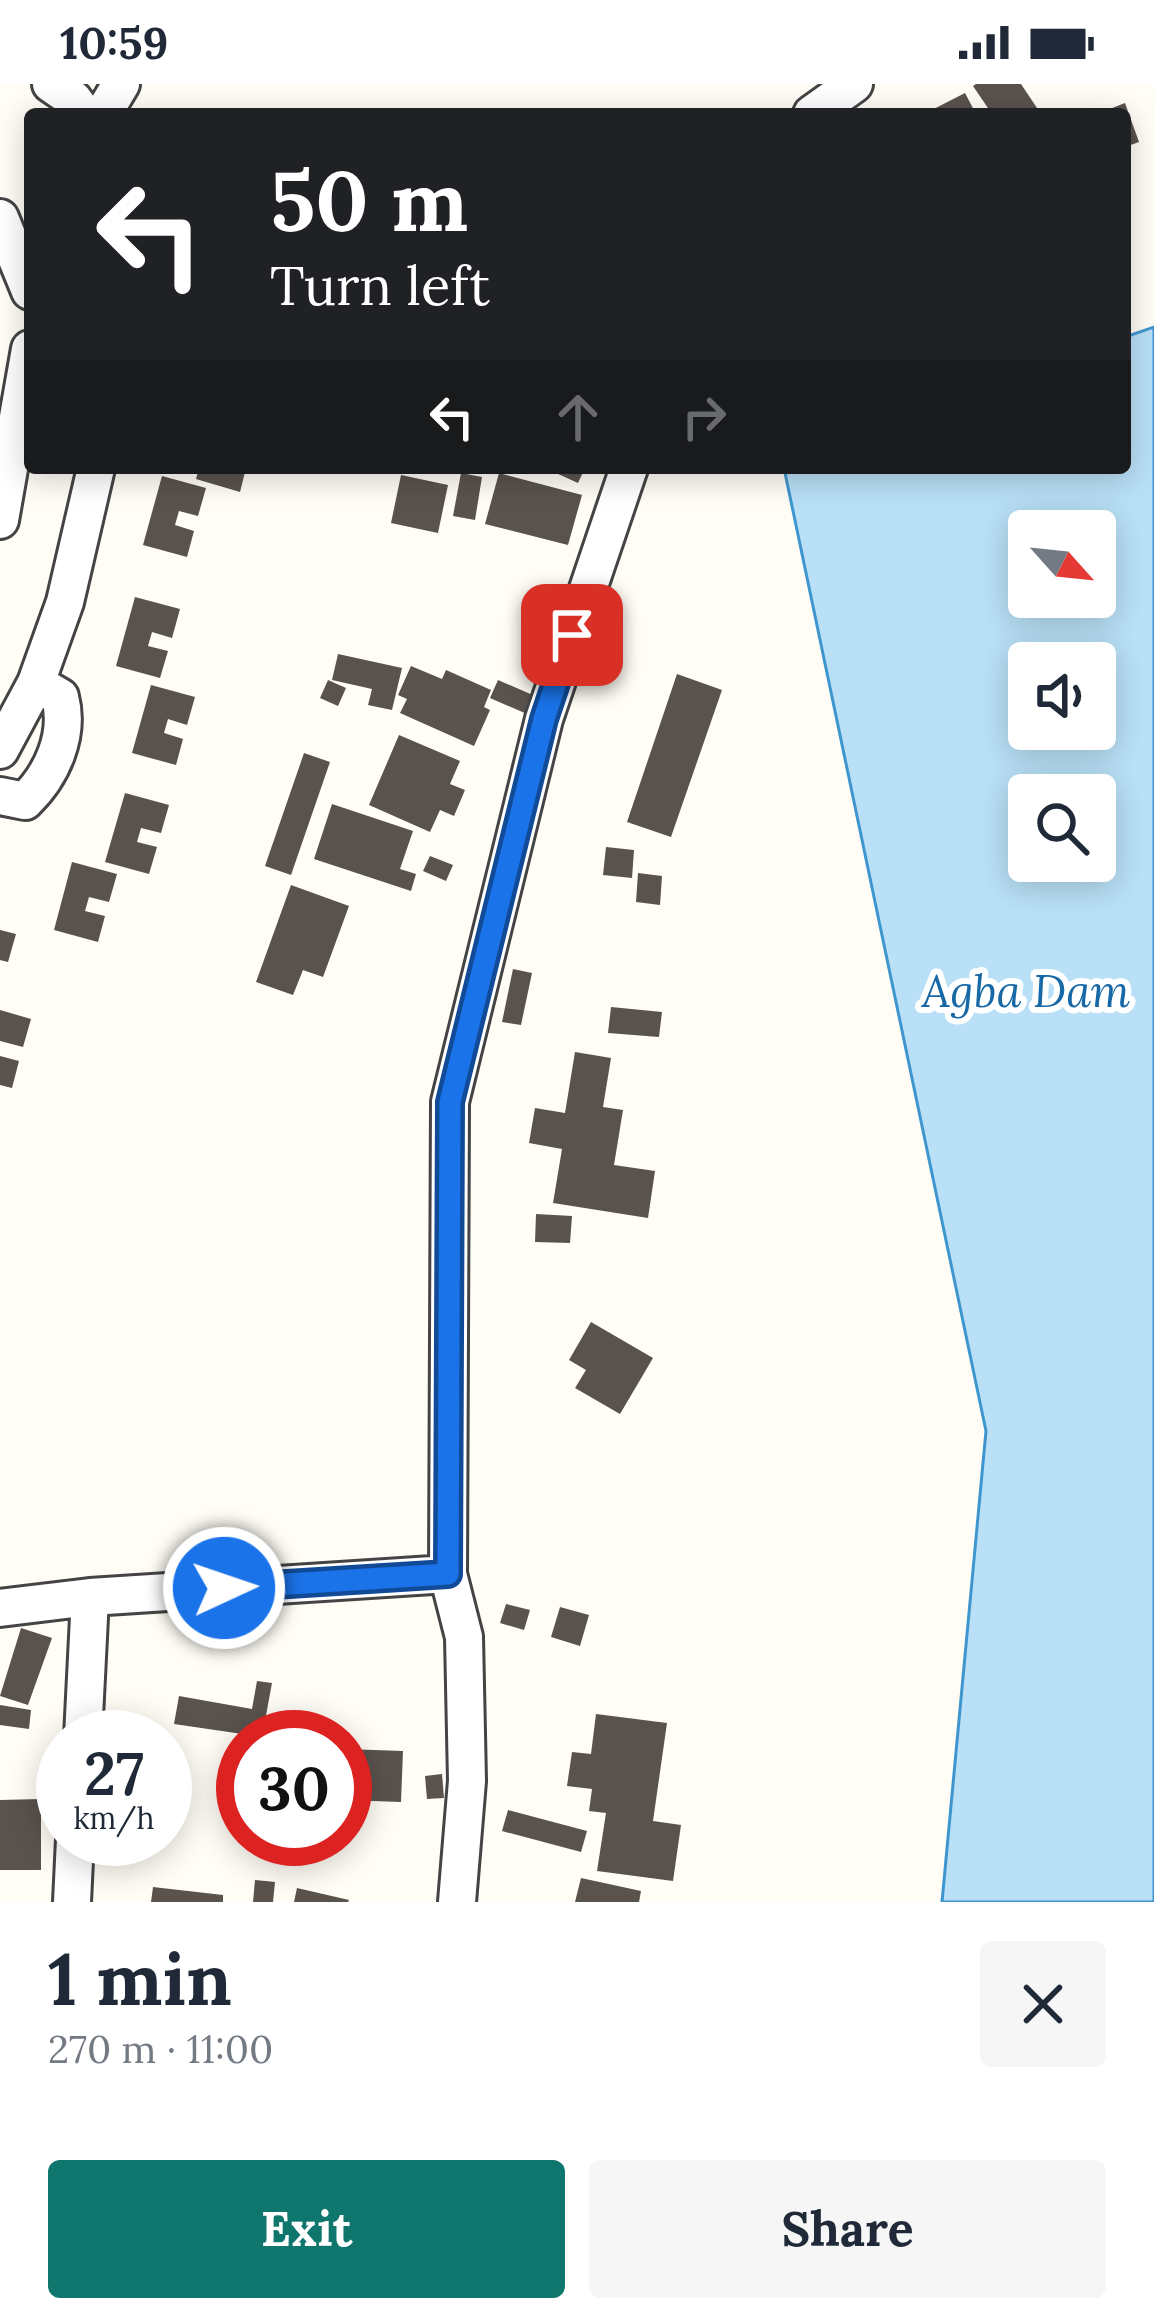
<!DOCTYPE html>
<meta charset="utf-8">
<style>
:root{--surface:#fff;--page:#f6f6f7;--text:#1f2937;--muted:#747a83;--accent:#0f766e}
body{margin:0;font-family:Lora,serif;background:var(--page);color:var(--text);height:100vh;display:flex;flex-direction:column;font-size:45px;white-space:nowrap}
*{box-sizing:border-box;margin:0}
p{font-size:39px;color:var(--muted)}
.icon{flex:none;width:66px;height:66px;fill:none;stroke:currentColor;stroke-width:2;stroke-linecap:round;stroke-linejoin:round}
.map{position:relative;height:1818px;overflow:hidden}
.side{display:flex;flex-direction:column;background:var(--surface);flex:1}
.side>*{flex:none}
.top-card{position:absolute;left:24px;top:24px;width:1107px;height:366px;border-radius:12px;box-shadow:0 6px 30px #0003;background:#202124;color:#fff;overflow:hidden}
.needle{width:78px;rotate:117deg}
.fabs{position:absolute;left:1008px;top:426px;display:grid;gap:24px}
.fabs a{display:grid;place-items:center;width:108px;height:108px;border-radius:12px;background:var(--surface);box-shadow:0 6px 30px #0003;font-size:60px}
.speed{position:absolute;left:36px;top:1626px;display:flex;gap:24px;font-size:60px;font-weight:700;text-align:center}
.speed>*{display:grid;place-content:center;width:156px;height:156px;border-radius:50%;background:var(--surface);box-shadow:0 6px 30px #0003;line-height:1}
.speed small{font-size:30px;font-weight:400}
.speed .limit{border:18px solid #d22;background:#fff;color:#111}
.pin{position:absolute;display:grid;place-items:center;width:102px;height:102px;color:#fff;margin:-51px;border-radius:24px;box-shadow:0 6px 18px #0006}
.me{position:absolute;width:132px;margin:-66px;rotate:87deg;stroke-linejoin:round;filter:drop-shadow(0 0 9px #0008)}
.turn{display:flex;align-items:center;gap:42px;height:252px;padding:0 48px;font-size:54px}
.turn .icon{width:156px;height:156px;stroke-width:2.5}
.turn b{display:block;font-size:84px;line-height:102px}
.lanes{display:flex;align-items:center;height:114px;padding:0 48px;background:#0003;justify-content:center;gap:60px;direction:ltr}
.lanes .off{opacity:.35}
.round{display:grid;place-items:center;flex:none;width:126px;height:126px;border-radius:12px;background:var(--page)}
.headline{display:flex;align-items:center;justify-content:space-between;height:204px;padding:0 48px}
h1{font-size:72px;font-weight:700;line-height:90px}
.button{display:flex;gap:24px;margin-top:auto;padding:24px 48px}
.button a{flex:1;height:138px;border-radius:12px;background:var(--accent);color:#fff;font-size:48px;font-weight:700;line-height:138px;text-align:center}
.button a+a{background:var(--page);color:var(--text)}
.status{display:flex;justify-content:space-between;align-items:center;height:84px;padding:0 60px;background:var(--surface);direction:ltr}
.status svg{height:33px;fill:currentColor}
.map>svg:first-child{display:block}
.water{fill:#b9e0f7;stroke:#3f96cf;stroke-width:3;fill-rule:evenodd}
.building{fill:#5a524d}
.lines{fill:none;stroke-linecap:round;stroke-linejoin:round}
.minor-casing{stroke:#444;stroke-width:42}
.minor{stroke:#fff;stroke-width:36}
.route-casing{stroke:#114b97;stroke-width:30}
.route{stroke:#1a73e8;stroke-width:21}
.labels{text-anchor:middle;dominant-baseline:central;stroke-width:12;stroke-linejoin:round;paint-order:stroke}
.water-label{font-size:45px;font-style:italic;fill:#1768a6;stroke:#fff}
</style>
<div class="status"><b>10:59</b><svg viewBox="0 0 49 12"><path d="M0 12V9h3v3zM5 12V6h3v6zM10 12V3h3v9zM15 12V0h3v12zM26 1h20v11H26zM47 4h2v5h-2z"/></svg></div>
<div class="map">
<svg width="1154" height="1818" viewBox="0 0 1154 1818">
<rect width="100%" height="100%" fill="#fffdf5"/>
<path class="water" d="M 1154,243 L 1154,1818 L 942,1818 L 986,1347 L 784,384 L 1125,384 L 1125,253 ZM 1029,447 L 1095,447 L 1095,513 L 1029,513 ZM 1029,579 L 1095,579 L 1095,645 L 1029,645 ZM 1029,711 L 1095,711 L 1095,777 L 1029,777 Z"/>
<path class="building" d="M 976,0 L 1021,0 L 1041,30 L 992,30 L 973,2 Z
M 965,9 L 976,30 L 924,30 Z
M 1125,19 L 1139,58 L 1125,63 L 1125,30 L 1097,30 Z
M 199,384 L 246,384 L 240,408 L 196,395 Z
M 545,384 L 585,384 L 578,399 Z
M 461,389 L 482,393 L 475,436 L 453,432 Z
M 499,389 L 582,411 L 568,461 L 485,440 Z
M 401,391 L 448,401 L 438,449 L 391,439 Z
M 162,392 L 206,404 L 198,432 L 179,427 L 175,441 L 194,447 L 187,473 L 143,461 Z
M 135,513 L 180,525 L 172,554 L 152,548 L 148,562 L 168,567 L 160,594 L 116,582 Z
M 338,570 L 402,584 L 392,626 L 368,621 L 372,605 L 332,596 Z
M 411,582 L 442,595 L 446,586 L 491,606 L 484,623 L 490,626 L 474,662 L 400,629 L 407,615 L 398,611 Z
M 677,590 L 722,606 L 671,753 L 627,738 Z
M 328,596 L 346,604 L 338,622 L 320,614 Z
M 498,596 L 535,612 L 527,630 L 490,614 Z
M 151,601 L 195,613 L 187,641 L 168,635 L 164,649 L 183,655 L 176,681 L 132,669 Z
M 399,651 L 460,677 L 450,700 L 465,706 L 454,732 L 440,726 L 430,748 L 369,721 Z
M 304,669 L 330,678 L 291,791 L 265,782 Z
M 125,709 L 169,721 L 161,749 L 141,744 L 137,758 L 157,763 L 149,790 L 105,778 Z
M 332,720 L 413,747 L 400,785 L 416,790 L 411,807 L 314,775 Z
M 606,763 L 634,766 L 632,794 L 603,791 Z
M 430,772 L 453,781 L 446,797 L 423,787 Z
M 72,778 L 117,790 L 109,818 L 89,813 L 85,827 L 105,832 L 98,858 L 54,846 Z
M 638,789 L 662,792 L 660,821 L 636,818 Z
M 291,801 L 349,822 L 323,893 L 303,886 L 293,911 L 256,898 Z
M 0,846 L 16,850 L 8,878 L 0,876 Z
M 513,885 L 532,889 L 521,941 L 502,938 Z
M 611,923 L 662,928 L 659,953 L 608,949 Z
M 0,926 L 31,935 L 23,963 L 0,957 Z
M 575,968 L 611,974 L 603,1023 L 623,1026 L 614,1081 L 655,1087 L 648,1134 L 553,1119 L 562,1065 L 529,1059 L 535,1024 L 565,1029 Z
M 0,972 L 19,977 L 12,1004 L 0,1001 Z
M 536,1130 L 572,1132 L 570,1159 L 535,1158 Z
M 591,1238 L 653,1274 L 620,1330 L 575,1304 L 586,1286 L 569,1276 Z
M 506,1520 L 530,1526 L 524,1546 L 500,1539 Z
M 560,1523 L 589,1531 L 580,1562 L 551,1553 Z
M 21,1544 L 52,1554 L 28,1621 L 0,1612 Z
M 257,1597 L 272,1599 L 262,1653 L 174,1640 L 179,1612 L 252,1625 Z
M 0,1621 L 31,1626 L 29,1645 L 0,1641 Z
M 596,1630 L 667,1639 L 653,1737 L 681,1741 L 673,1797 L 597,1787 L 606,1729 L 589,1727 L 592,1705 L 567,1702 L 572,1668 L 591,1670 Z
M 345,1665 L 403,1667 L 401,1718 L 345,1716 Z
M 442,1690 L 444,1714 L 427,1715 L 425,1692 Z
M 41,1715 L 41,1786 L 0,1786 L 0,1716 Z
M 508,1726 L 587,1747 L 581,1768 L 502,1747 Z
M 581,1794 L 641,1807 L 639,1818 L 575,1818 Z
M 255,1796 L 275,1798 L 273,1818 L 253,1818 Z
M 153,1803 L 223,1811 L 223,1818 L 151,1818 Z
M 297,1804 L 349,1816 L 348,1818 L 294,1818 Z"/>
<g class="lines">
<g class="minor-casing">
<path id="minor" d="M 51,0 L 73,15 L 84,30
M 103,30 L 121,0
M 812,30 L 854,0
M 0,134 L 30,207
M 0,436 L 30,265
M 0,666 L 36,599 L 65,518 L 96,384
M 0,712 L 25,717 C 52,691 70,651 60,613 L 36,599
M 0,1524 L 90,1513 L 448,1490
M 83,1653 L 90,1513
M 72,1818 L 75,1755
M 457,1818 L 467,1697 L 464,1553 L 448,1490 L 450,1018 L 544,635 L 629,384"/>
</g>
<use href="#minor" class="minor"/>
</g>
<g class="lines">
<g class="route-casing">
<path id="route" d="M 224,1504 L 448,1490 L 450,1018 L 544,635 L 572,551"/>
</g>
<use href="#route" class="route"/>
</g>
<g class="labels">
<g class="water-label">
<text x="1026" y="906">Agba Dam</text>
</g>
</g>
</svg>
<div class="fabs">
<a><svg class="needle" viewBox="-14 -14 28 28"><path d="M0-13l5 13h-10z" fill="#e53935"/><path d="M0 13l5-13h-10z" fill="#747a83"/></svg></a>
<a><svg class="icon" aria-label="sound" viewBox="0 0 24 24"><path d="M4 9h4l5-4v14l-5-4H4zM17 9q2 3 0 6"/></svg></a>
<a><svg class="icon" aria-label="search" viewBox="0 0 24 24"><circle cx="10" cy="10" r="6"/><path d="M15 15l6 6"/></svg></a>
</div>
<div class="speed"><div>27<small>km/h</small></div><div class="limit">30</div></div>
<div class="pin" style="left:572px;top:551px;background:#d93025"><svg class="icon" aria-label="arrive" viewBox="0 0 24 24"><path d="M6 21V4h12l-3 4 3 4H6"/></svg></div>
<svg class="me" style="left:224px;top:1504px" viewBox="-20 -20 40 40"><circle r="17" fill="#1a73e8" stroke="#fff" stroke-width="3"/><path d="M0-11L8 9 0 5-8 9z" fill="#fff"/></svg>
<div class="top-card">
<div class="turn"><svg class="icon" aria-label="left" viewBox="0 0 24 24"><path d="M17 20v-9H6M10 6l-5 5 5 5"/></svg><div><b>50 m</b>Turn left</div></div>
<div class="lanes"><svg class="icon" aria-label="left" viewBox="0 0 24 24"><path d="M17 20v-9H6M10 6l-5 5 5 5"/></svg><svg class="icon off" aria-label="ahead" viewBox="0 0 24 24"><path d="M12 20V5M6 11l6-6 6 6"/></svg><svg class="icon off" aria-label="right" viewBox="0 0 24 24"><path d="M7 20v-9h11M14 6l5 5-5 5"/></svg></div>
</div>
</div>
<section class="side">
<div class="headline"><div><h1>1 min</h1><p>270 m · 11:00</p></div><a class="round"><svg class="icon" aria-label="close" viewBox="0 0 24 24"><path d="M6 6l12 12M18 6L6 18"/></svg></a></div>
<div class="button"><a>Exit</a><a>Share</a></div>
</section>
